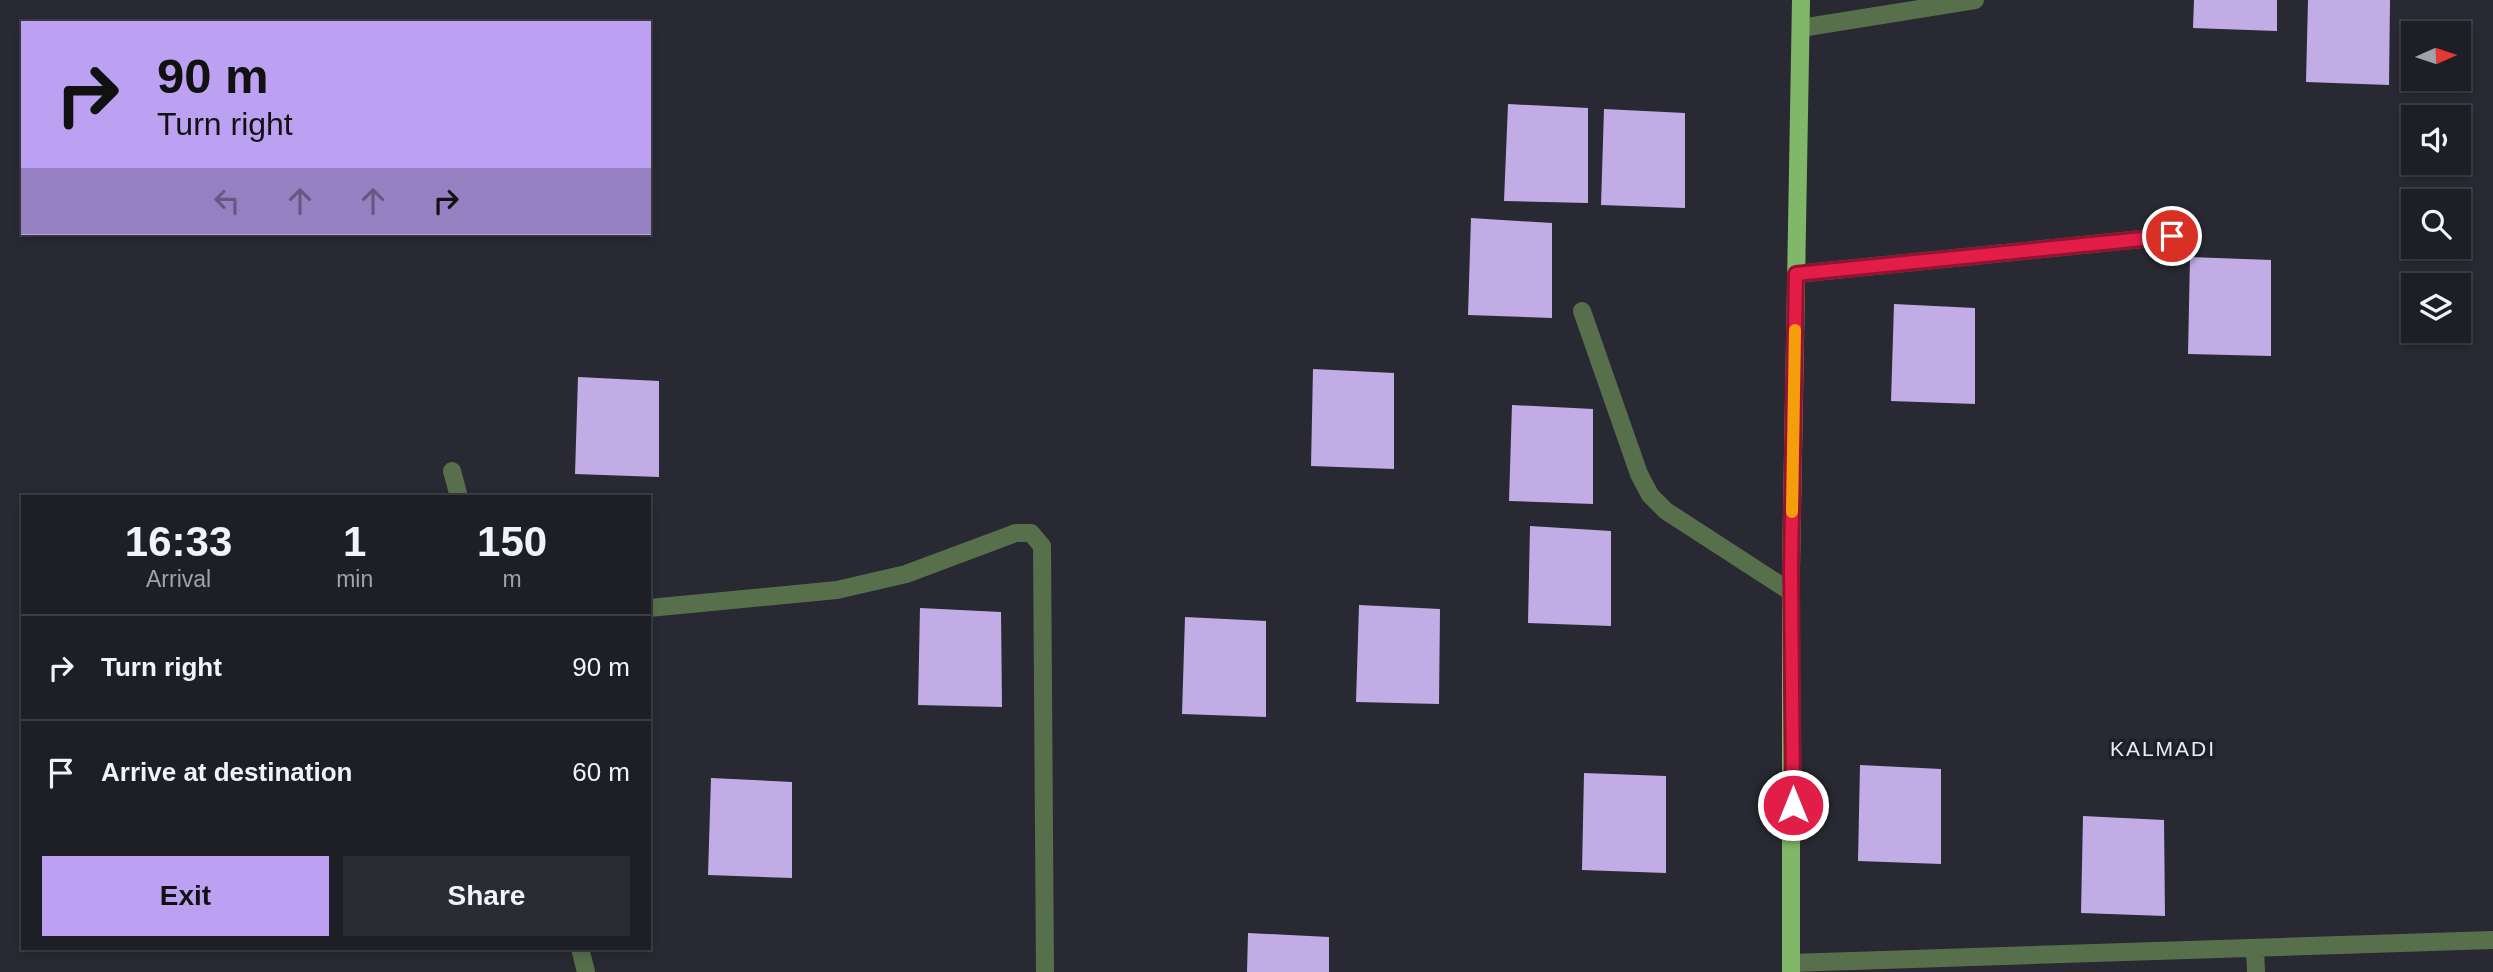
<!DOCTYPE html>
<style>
:root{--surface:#1e1f26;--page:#2b2c32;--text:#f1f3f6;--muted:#a1a2a7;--line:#3c3d43;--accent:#bca0f2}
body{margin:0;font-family:Helvetica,sans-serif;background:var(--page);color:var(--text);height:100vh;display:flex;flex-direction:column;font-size:26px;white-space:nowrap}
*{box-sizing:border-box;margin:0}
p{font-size:23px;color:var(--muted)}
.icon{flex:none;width:38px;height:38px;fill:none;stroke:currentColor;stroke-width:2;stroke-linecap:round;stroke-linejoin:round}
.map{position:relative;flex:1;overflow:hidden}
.side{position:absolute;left:21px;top:495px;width:630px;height:455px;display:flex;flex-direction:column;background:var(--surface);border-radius:0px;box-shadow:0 4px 10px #0003,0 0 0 2px var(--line)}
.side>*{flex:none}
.guide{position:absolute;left:21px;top:21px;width:630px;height:214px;border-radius:0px;box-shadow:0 4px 10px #0003,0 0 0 2px var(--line);background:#bca0f2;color:#111;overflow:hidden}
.needle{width:46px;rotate:87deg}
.controls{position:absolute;left:2401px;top:21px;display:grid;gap:14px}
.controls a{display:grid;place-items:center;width:70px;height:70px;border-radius:0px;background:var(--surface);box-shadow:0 4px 10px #0003,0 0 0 2px var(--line);font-size:35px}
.pin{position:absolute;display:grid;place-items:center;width:60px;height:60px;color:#fff;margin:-30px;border:4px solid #fff;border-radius:50%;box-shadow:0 2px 7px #0007}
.me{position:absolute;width:77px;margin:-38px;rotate:0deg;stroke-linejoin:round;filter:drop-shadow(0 0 5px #0008)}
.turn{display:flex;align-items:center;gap:24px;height:147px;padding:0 21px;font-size:32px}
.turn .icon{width:91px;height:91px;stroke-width:2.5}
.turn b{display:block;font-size:49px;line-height:60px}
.lanes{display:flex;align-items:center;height:66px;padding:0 21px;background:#0003;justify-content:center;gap:35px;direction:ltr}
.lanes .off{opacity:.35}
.eta{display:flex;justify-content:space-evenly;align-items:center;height:119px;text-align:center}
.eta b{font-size:42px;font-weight:600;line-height:49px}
.action{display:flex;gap:14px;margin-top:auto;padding:14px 21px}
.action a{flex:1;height:80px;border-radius:0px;background:var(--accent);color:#111;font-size:28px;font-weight:600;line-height:80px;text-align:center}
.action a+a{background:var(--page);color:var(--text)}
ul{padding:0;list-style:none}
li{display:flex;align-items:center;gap:21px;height:105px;padding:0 21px;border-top:2px solid var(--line)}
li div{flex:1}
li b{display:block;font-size:26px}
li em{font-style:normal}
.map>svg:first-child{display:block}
.building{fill:#c2ace6}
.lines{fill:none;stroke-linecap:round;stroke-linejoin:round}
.minor{stroke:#57704b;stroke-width:18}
.major{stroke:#81b768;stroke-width:18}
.route-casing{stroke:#92132f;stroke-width:18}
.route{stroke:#e11d48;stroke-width:12}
.slow{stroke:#f59e0b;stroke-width:12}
.labels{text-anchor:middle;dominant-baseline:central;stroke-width:7;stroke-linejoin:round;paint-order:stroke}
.quarter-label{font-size:21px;letter-spacing:2px;fill:#eaebf1;stroke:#1e1f28}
</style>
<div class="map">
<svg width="2493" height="972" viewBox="0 0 2493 972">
<rect width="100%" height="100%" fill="#282932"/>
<path class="building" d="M 2194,0 L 2277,0 L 2277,31 L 2193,28 Z
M 2308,0 L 2390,0 L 2389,85 L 2306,82 Z
M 1508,104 L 1588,108 L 1588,203 L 1504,201 Z
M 1604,109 L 1685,113 L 1685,208 L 1601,205 Z
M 1471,218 L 1552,223 L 1552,318 L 1468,315 Z
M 2190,257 L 2271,260 L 2271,356 L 2188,354 Z
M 1894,304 L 1975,308 L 1975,404 L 1891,401 Z
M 1313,369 L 1394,373 L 1394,469 L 1311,466 Z
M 578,377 L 659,381 L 659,477 L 575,474 Z
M 1512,405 L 1593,409 L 1593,504 L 1509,501 Z
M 1530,526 L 1611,531 L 1611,626 L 1528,623 Z
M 1359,605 L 1440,609 L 1439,704 L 1356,702 Z
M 920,608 L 1001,612 L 1002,707 L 918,705 Z
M 1185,617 L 1266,621 L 1266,717 L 1182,714 Z
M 1860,765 L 1941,769 L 1941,864 L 1858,861 Z
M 1584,773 L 1666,776 L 1666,873 L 1582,870 Z
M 711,778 L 792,782 L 792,878 L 708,875 Z
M 2083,816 L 2164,820 L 2165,916 L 2081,913 Z
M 1248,933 L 1329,937 L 1329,972 L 1247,972 Z"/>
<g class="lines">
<path class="minor" d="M 1801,28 L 1975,0
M 1796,274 L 2172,236
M 1582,311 L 1639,474 L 1650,495 L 1666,511 L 1791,592
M 452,471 L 459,497
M 649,608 L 837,590 L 906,574 L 1016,533 L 1031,533 L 1042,546 L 1045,972
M 580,948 L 586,972
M 2255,948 L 2256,972
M 1791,963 L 2493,940"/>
<path class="major" d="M 1791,972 L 1791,568 L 1801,0"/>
</g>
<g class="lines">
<g class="route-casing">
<path id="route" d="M 1793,805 L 1791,568 L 1796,274 L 2172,236"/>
</g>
<use href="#route" class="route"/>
<path class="slow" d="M 1792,512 L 1795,330"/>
</g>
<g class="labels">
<g class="quarter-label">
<text x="2163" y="748">KALMADI</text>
</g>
</g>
</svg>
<div class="controls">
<a><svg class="needle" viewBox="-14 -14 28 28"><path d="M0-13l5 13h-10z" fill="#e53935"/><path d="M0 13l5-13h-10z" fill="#a1a2a7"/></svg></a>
<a><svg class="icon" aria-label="sound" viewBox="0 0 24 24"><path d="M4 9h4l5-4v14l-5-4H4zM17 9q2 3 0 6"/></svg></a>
<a><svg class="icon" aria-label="search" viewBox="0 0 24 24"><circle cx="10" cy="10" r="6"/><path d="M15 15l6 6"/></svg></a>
<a><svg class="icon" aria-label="layers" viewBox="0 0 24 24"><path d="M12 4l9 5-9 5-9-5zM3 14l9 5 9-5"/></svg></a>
</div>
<div class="pin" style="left:2172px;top:236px;background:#d93025"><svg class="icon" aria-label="arrive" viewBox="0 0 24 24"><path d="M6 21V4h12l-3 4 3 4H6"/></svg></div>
<svg class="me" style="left:1793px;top:805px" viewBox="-20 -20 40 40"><circle r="17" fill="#e11d48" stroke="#fff" stroke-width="3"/><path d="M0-11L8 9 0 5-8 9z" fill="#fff"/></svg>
<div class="guide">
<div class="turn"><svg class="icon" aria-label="right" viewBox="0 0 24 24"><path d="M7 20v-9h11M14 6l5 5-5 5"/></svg><div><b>90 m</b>Turn right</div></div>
<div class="lanes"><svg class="icon off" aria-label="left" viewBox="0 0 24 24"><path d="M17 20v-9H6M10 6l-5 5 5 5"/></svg><svg class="icon off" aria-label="ahead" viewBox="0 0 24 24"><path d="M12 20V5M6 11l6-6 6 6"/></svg><svg class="icon off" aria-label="ahead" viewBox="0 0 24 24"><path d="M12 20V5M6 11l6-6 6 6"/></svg><svg class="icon" aria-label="right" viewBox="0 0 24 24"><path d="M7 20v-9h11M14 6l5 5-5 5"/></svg></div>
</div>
<section class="side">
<div class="eta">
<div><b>16:33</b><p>Arrival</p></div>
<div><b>1</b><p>min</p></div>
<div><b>150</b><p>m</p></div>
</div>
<ul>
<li><svg class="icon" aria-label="right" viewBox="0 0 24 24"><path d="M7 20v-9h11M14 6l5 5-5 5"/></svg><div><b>Turn right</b></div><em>90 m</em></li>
<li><svg class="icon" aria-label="arrive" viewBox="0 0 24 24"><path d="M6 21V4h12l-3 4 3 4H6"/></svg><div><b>Arrive at destination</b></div><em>60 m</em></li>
</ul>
<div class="action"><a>Exit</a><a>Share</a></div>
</section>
</div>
